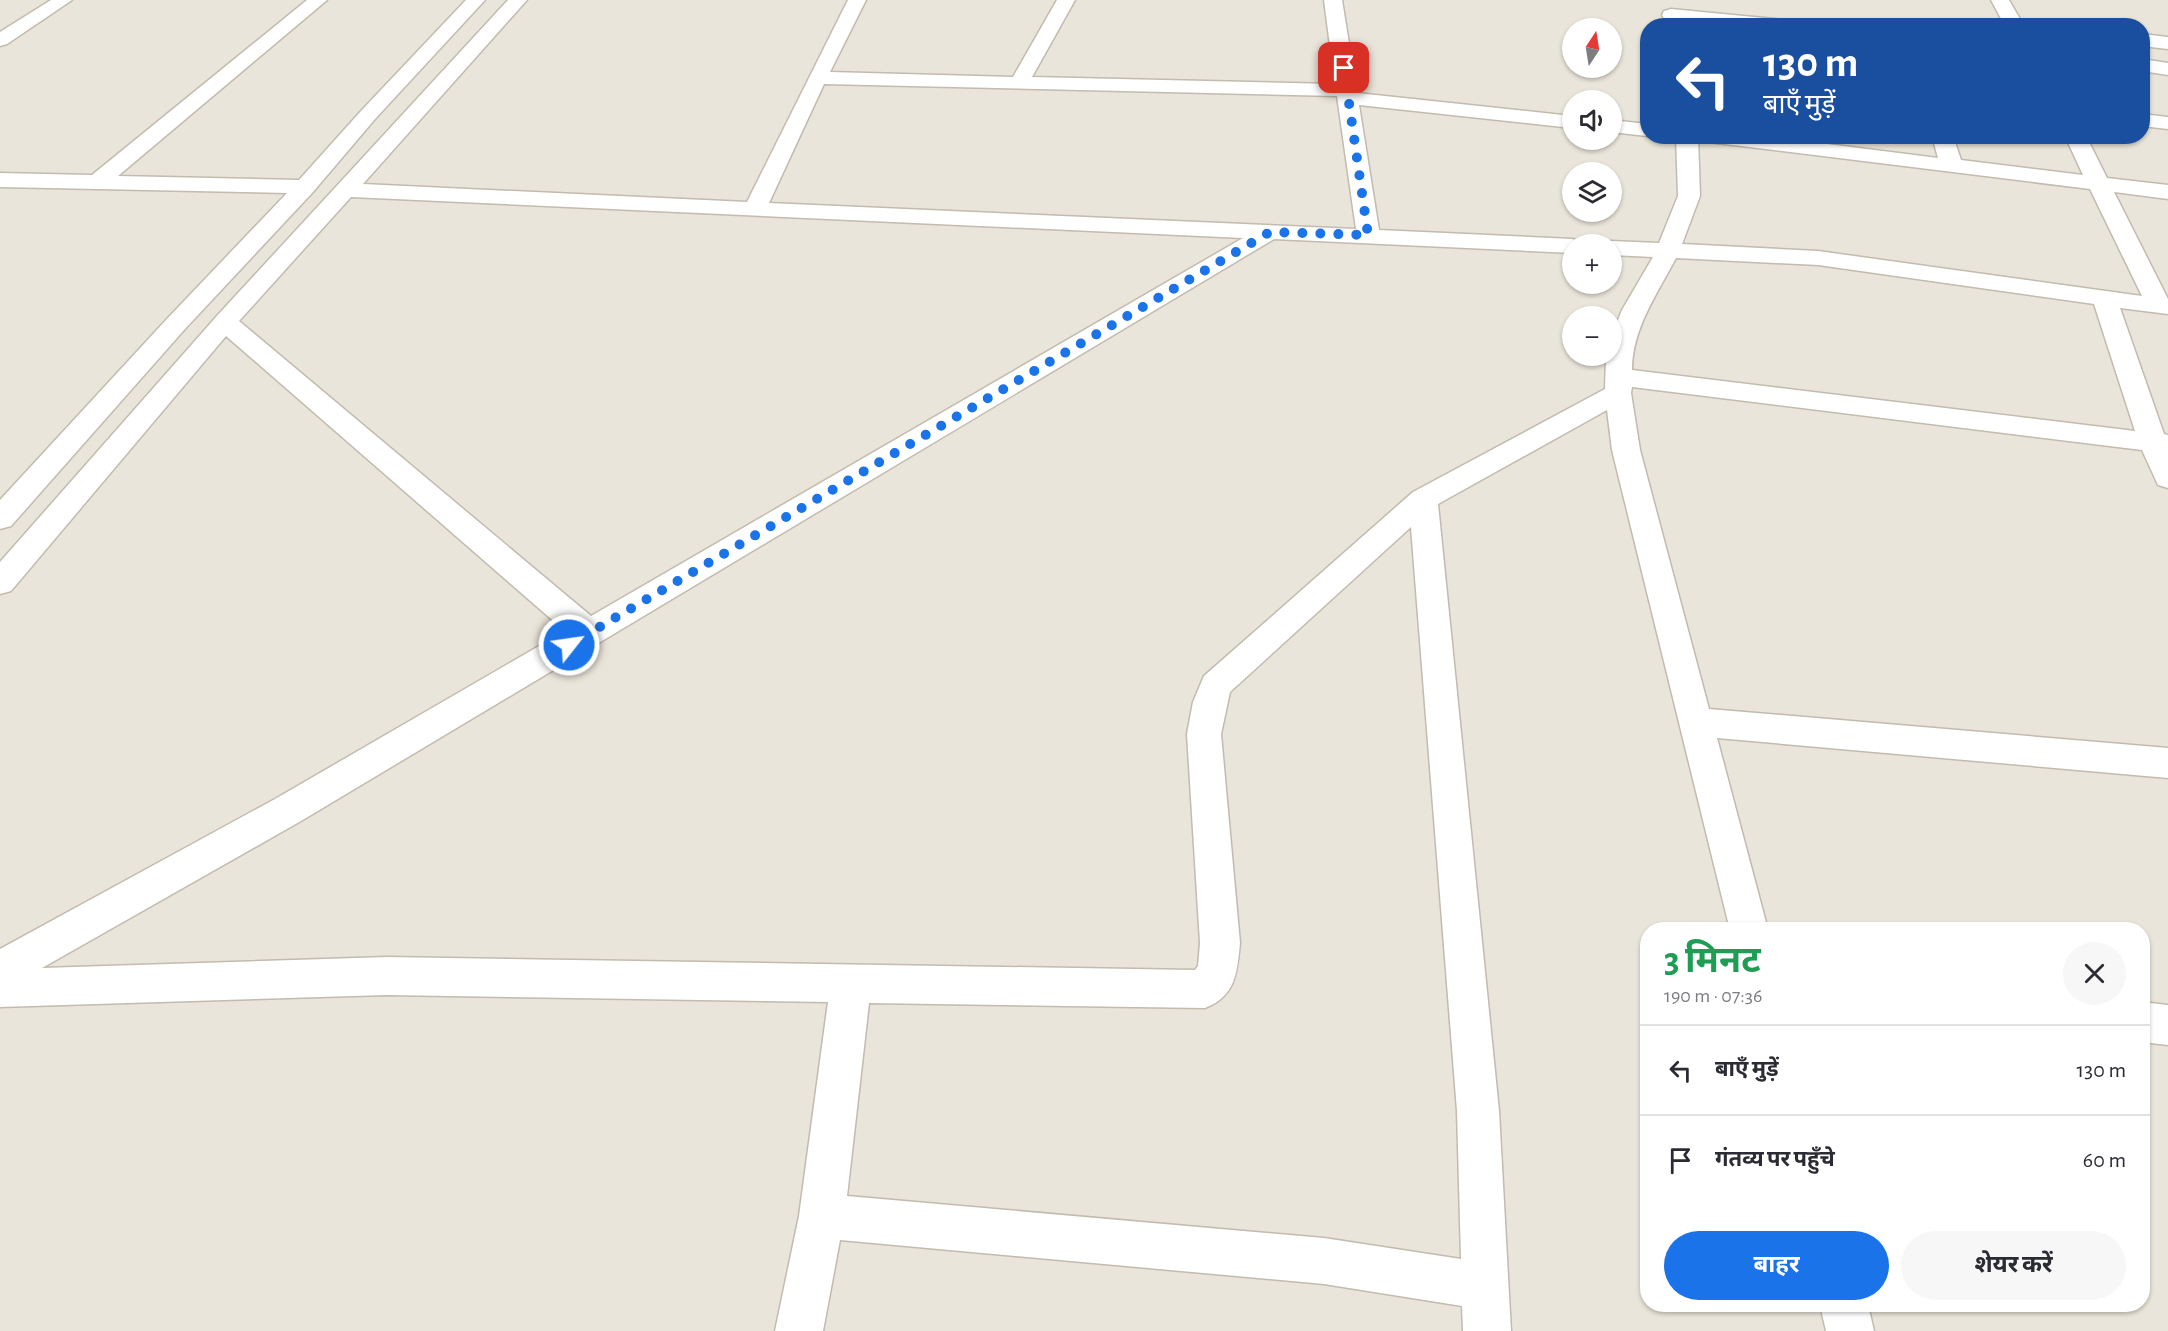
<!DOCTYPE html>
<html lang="hi">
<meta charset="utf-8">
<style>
:root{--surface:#fff;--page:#f7f7f7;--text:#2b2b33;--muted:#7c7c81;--line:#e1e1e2;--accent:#1a73e8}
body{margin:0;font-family:"Alegreya Sans","Noto Sans Devanagari",sans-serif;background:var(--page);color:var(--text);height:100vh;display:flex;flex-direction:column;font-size:22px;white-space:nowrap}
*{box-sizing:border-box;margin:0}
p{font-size:20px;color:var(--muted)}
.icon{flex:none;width:33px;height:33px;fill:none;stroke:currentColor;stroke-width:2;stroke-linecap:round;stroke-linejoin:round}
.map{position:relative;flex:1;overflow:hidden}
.drawer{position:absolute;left:1640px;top:922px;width:510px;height:390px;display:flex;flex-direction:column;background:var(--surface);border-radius:24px;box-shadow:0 2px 4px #0004}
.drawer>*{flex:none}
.guide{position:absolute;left:1640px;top:18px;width:510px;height:126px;border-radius:24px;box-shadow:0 2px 4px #0004;background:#1a4fa0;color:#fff;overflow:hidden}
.needle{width:39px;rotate:12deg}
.fabs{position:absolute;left:1562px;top:18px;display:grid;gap:12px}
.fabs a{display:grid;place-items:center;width:60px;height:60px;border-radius:50%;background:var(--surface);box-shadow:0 2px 4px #0004;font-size:30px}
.pin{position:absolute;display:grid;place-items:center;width:51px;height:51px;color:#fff;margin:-26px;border-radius:12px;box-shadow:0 3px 9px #0006}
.me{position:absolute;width:66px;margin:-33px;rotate:60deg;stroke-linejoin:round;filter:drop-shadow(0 0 4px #0008)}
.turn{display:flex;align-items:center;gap:21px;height:126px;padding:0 24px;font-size:27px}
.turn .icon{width:78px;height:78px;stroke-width:2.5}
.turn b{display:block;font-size:42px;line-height:51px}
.round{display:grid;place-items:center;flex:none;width:63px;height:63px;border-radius:32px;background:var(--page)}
.summary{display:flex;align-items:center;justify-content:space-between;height:102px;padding:0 24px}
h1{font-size:36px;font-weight:700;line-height:45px;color:#1e9e55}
.primary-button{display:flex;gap:12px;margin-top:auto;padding:12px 24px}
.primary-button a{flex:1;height:69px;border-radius:36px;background:var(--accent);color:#fff;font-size:24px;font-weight:700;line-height:69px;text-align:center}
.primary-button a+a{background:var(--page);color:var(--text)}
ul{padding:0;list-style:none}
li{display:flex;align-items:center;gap:18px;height:90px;padding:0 24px;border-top:2px solid var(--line)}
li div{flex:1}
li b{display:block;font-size:22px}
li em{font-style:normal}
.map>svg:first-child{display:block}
.residential{fill:#eae5da;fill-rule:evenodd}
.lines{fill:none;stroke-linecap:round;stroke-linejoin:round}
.street-casing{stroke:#c2bbae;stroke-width:3}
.street{fill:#fff;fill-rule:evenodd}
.route{stroke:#1a73e8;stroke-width:10;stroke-dasharray:0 18}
</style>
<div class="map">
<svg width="2168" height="1331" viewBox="0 0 2168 1331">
<rect width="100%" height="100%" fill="#f6f3ec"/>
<path class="residential" d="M 0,0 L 2168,0 L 2168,1331 L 0,1331 ZM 1647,26 L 2142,26 L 2142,136 L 1647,136 ZM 1572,28 L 1611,28 L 1611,68 L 1572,68 ZM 1572,100 L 1611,100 L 1611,140 L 1572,140 ZM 1572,172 L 1611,172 L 1611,212 L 1572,212 ZM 1572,244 L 1611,244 L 1611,284 L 1572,284 ZM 1572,316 L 1611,316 L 1611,356 L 1572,356 ZM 1647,930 L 2142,930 L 2142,1305 L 1647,1305 Z"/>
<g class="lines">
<g class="street-casing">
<path id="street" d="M 51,0 L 72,0 L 7,44 L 0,46 L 0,32 Z
M 307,0 L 327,0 L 118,176 L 299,180 L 361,111 L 466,0 L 485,0 L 375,119 L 313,192 L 184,330 L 11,526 L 0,529 L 0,500 L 166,320 L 287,193 L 0,187 L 0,173 L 92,175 Z
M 508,0 L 527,0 L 363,184 L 747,202 L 848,0 L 866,0 L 830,72 L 1013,77 L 1057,0 L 1075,0 L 1032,77 L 1335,84 L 1324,0 L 1342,0 L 1357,93 L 1572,116 L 1572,128 L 1359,105 L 1379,230 L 1572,239 L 1580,241 L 1583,244 L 1572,244 L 1572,253 L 1274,239 L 301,821 L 42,968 L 387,957 L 1195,970 L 1198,966 L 1200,943 L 1187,734 L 1193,702 L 1204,676 L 1413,492 L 1605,389 L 1606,356 L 1611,356 L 1611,337 L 1622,310 L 1653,257 L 1611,255 L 1611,244 L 1602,244 L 1611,241 L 1659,243 L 1678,196 L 1676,136 L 1698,136 L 1700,196 L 1682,244 L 1818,251 L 2142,296 L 2090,189 L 1708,142 L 1701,140 L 1698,136 L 1765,136 L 1938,158 L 1932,136 L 1953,136 L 1961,160 L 2083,175 L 2065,136 L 2086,136 L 2107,178 L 2168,185 L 2168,199 L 2114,192 L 2168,299 L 2168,314 L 2120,308 L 2164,434 L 2168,435 L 2168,488 L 2158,485 L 2142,450 L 1632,387 L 1631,393 L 1640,450 L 1709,709 L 2168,748 L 2168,778 L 1717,738 L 1768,930 L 1730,930 L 1612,450 L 1607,410 L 1438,504 L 1499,1111 L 1511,1331 L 1463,1331 L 1462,1306 L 1324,1284 L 840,1240 L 823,1331 L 775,1331 L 799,1216 L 828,1002 L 387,995 L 0,1007 L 0,949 L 275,799 L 565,631 L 226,336 L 11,591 L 0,594 L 0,562 L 216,317 ZM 824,84 L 1337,96 L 1356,229 L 769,203 ZM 351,197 L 1243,238 L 591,616 L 239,321 ZM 1676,258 L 1818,265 L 2094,304 L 2135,431 L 1632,370 C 1632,329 1657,294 1676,258 ZM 1411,527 L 1457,1111 L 1461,1259 L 1324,1238 L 847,1196 L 869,1003 L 1205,1008 C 1236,996 1237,972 1240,943 L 1221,734 L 1230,692 Z
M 1991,0 L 2009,0 L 2024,26 L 2005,26 Z
M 1671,9 L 1784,20 L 1791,22 L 1793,26 L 1722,26 L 1664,19 L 1662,15 L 1664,11 Z
M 2142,34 L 2168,37 L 2168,49 L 2142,46 Z
M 2142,59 L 2168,63 L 2168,75 L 2142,71 Z
M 2142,114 L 2168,117 L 2168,129 L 2142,126 Z
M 1611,120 L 1647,124 L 1647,136 L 1611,132 Z
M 2142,1002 L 2168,1005 L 2168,1045 L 2142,1042 Z
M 1820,1305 L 1868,1305 L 1874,1331 L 1826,1331 Z"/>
</g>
<use href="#street" class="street"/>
</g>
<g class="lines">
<path class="route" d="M 569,645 L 1270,232 L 1368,235 L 1344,68"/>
</g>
</svg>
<div class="fabs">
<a><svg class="needle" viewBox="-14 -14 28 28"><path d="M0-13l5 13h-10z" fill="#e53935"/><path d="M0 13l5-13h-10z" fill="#7c7c81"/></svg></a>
<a><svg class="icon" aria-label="sound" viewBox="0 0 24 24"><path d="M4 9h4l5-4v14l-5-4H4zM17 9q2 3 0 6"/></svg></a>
<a><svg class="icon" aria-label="layers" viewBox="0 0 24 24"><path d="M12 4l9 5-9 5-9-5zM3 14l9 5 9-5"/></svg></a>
<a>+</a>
<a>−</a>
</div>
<div class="pin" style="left:1344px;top:68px;background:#d93025"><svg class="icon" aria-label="arrive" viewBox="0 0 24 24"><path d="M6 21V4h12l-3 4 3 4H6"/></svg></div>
<svg class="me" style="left:569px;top:645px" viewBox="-20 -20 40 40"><circle r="17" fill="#1a73e8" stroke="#fff" stroke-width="3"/><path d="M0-11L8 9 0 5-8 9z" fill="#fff"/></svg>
<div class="guide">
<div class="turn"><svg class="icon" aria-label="left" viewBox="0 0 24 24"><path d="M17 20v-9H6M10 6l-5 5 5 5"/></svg><div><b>130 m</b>बाएँ मुड़ें</div></div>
</div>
<section class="drawer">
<div class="summary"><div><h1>3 मिनट</h1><p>190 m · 07:36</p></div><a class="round"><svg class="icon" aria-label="close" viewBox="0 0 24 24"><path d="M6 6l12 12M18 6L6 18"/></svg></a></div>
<ul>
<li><svg class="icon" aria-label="left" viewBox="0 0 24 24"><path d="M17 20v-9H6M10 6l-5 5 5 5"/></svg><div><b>बाएँ मुड़ें</b></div><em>130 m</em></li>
<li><svg class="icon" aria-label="arrive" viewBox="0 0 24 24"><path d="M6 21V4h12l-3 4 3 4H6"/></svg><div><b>गंतव्य पर पहुँचे</b></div><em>60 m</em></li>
</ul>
<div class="primary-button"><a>बाहर</a><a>शेयर करें</a></div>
</section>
</div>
